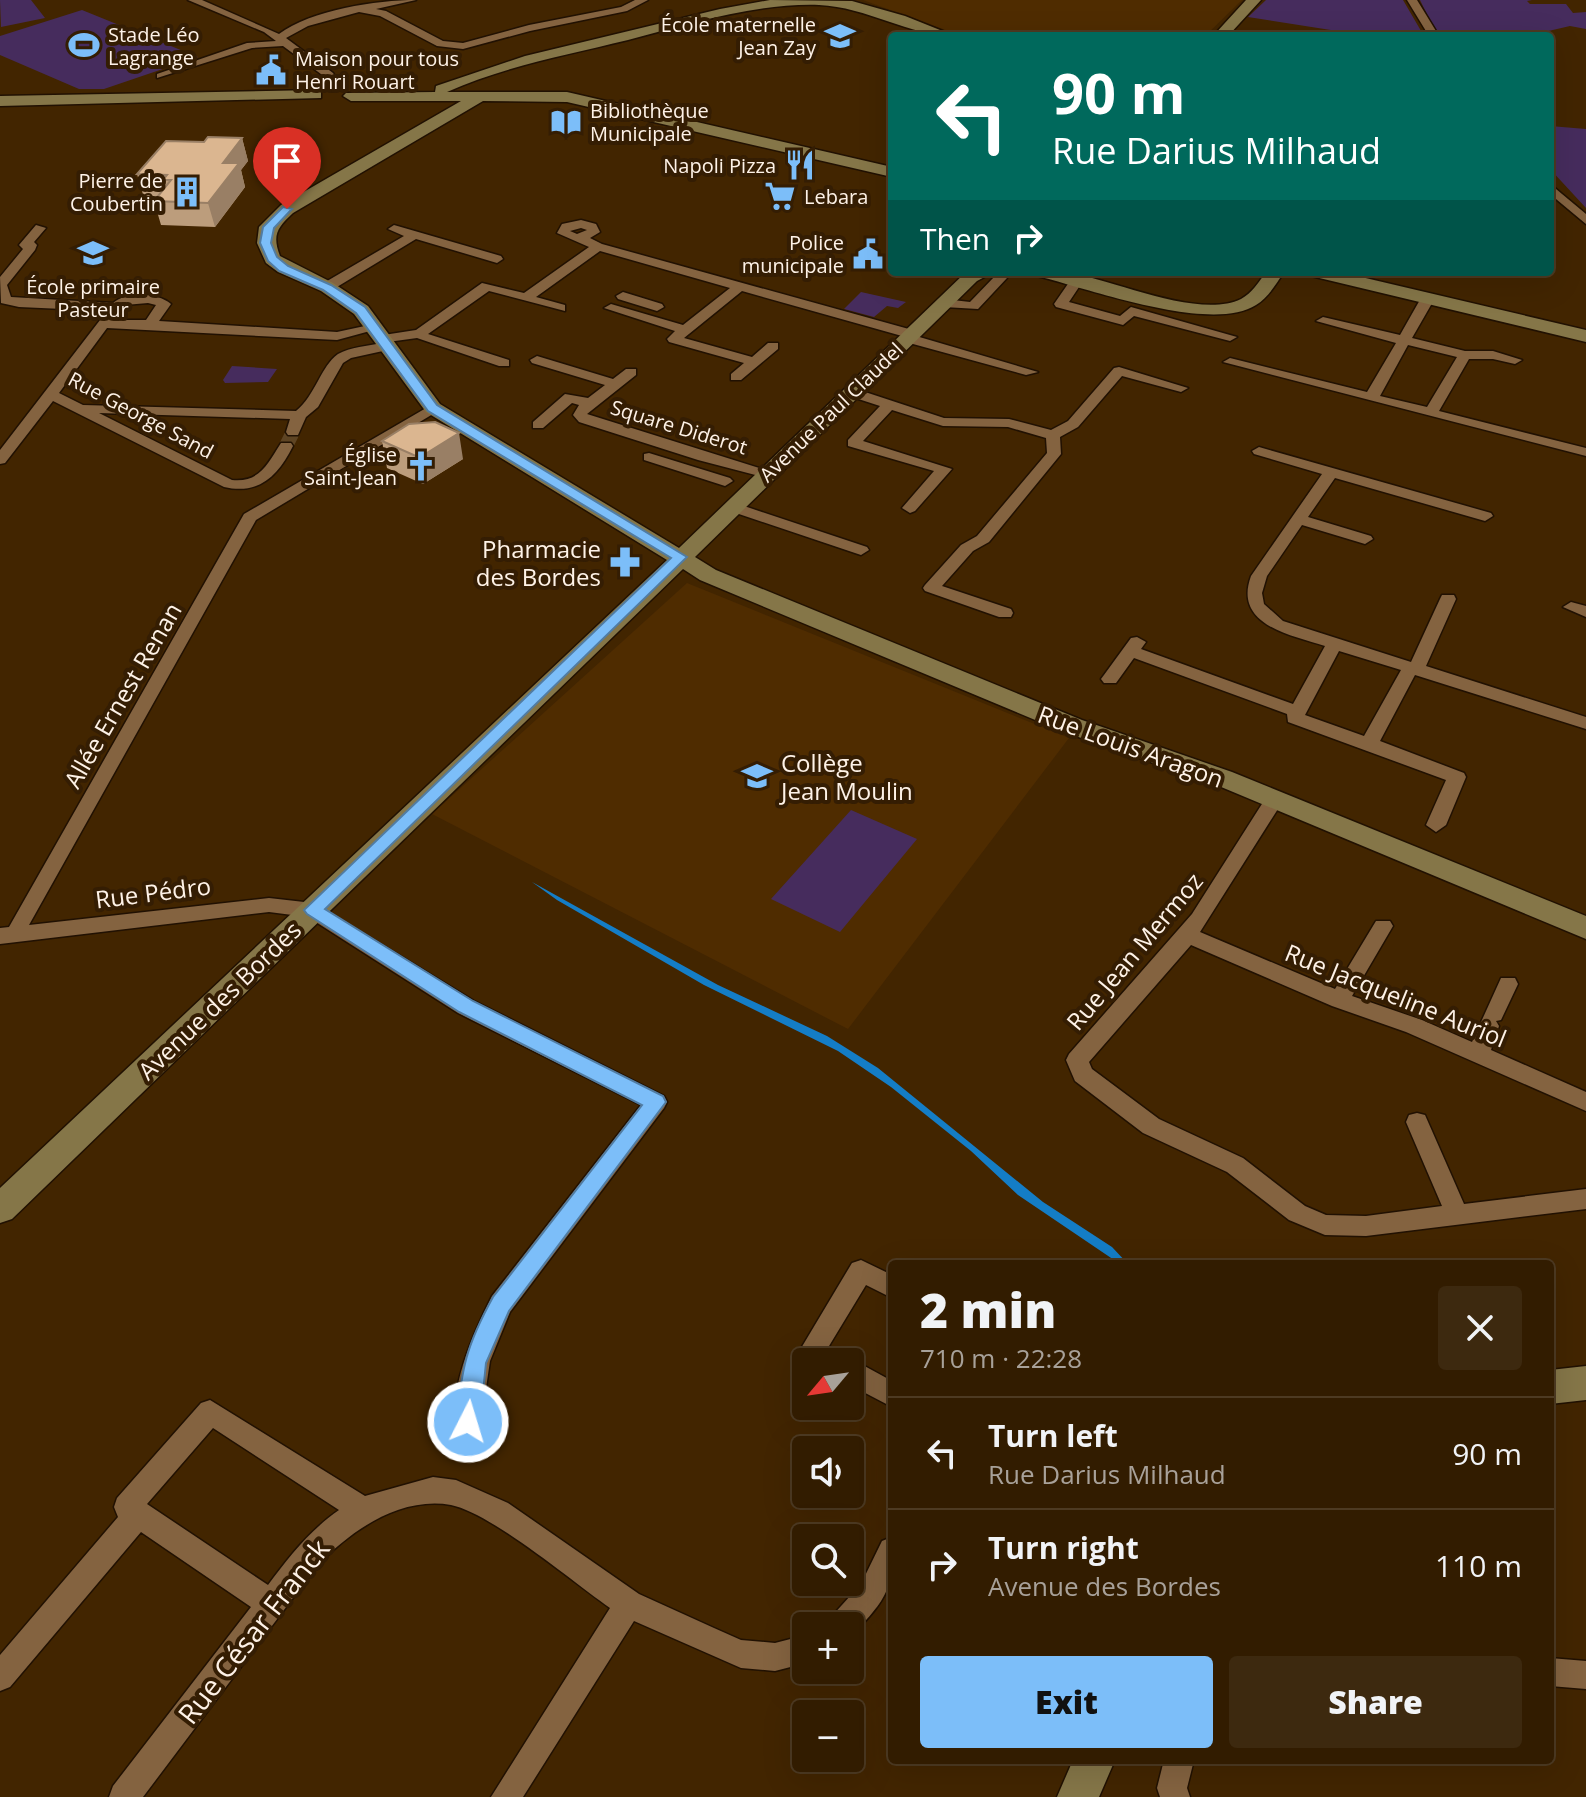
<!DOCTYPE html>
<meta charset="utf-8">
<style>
:root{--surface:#321c00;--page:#3d290f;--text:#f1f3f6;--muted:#a8a199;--line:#4d3a22;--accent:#7cbef9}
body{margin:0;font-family:"Open Sans",sans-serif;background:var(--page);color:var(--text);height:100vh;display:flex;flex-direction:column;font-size:30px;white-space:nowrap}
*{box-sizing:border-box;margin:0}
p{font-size:26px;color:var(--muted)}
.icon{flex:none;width:44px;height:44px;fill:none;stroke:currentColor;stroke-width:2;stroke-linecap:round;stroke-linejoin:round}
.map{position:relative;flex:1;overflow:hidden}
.panel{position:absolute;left:888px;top:1260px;width:666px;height:504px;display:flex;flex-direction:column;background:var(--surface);border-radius:8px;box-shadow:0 8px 32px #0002,0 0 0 2px var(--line)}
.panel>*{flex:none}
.banner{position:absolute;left:888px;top:32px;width:666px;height:244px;border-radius:8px;box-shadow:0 8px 32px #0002,0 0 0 2px var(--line);background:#00695c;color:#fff;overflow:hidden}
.needle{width:52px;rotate:241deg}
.tools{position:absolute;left:792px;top:1348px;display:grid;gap:16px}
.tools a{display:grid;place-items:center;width:72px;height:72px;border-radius:8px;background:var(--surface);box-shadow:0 8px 32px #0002,0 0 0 2px var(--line);font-size:40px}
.pin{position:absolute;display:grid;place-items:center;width:68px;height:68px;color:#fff;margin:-82px -34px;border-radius:50% 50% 50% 0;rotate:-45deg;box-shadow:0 0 8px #0007}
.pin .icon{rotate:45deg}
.me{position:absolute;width:88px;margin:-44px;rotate:5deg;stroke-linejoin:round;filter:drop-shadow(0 0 6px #0008)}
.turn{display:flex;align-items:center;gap:28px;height:168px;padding:0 32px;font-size:36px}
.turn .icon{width:104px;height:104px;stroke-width:2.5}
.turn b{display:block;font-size:56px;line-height:68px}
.then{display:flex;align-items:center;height:76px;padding:0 32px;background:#0003;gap:16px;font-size:30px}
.round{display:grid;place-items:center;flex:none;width:84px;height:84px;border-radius:8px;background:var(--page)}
.overview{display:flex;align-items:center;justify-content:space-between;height:136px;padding:0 32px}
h1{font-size:48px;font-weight:800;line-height:60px}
.cta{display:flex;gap:16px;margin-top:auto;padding:16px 32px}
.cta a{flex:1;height:92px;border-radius:8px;background:var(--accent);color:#111;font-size:32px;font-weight:800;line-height:92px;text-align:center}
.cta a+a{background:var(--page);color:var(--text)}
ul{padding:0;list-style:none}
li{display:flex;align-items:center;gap:24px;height:112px;padding:0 32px;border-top:2px solid var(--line)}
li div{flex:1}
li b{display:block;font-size:30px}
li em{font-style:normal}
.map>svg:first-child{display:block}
.built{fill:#4f2c00}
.green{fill:#462c5d}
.water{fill:#147dc6}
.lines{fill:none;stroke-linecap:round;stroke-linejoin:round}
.street-tunnel{stroke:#5e4423;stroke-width:14;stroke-dasharray:14 7;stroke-linecap:butt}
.street-casing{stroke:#211102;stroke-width:3}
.secondary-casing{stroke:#211102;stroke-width:3}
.street{fill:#846340;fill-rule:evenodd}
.secondary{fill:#857648;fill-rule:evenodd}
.wall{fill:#bc9d7c}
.shaded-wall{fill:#997f65}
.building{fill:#dbb690;stroke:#997f65;stroke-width:2}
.route{fill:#7cbef9;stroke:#517ca2;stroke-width:2}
.labels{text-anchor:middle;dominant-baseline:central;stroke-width:8;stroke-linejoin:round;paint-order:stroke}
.far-poi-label{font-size:20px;fill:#fef2e7;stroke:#341d03;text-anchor:end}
.far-street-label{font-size:20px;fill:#fef2e7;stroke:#341d03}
.poi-label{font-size:24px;fill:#fef2e7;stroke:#341d03;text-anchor:end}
.street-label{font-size:24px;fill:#fef2e7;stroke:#341d03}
.near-street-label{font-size:28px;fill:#fef2e7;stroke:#341d03}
</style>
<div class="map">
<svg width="1586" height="1797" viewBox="0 0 1586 1797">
<rect width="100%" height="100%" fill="#422500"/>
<path class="built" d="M 863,0 L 1242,0 L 1205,36 L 962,36 Z
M 687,583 L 1069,738 L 848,1029 L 432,814 Z"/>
<path class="green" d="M 0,0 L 31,0 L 45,18 L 1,27 Z
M 1266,0 L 1403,0 L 1424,36 L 1369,36 L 1248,17 Z
M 1420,0 L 1532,0 L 1527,1 L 1530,4 L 1566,4 L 1573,13 L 1586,12 L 1586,29 L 1570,26 L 1527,36 L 1454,36 L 1436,33 Z
M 82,10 L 198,57 L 104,89 L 79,89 L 0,55 L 0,36 Z
M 1550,126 L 1586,129 L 1586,208 L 1550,169 Z
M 861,292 L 906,302 L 898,308 L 887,306 L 874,317 L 844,309 Z
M 232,366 L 277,369 L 268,382 L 225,383 L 223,380 Z
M 851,810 L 917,839 L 840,932 L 771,899 Z"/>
<path class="water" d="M 532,882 L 718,985 L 827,1036 L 878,1068 L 1043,1202 L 1112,1247 L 1128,1264 L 1120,1264 L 1018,1195 L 971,1151 L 891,1087 L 838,1051 L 704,985 L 557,900 Z"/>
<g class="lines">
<path class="street-tunnel" d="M 286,446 L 293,432"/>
<g class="street-casing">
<path id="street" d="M 188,0 L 202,0 L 279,34 C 311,10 377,0 416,0 L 376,9 L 386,11 L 443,41 L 463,43 L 529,25 L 621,7 L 635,0 L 648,0 L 627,11 L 530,31 L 463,49 L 437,46 L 380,16 L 359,12 L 308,26 L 286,38 L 333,73 L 341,87 L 336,90 L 325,77 L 283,46 L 252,48 L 157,78 L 157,74 L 247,43 L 276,41 L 264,32 Z
M 1407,0 L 1417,0 L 1439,36 L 1429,36 Z
M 1550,184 L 1586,214 L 1586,224 L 1550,194 Z
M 581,220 L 596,224 L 600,232 L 590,238 L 602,244 L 916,331 L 916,336 L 1038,372 L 1026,375 L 902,341 L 902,336 L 742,291 L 684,338 L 752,357 L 768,343 L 778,343 L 778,349 L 741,380 L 731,380 L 731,374 L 744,363 L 669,342 L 667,339 L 675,331 L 604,308 L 611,304 L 683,325 L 730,288 L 600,251 L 536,297 L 565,305 L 565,311 L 489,291 L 428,334 L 509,360 L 509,366 L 499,366 L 417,338 L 388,342 L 394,346 L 392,349 L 351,358 L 343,363 L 318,407 L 306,417 L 298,435 L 288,435 L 286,432 L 290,419 L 99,413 L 232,480 C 260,483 268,463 281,443 L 291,443 L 293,446 C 278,476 259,495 224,487 L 53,401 L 5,463 L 0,464 L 0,450 L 107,311 L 19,307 L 1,303 L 0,277 L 23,249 L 19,245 L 36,225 L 46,228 L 34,242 L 37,245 L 35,250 L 7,285 L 11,297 L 113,303 C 127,291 157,292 171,304 L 159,321 L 337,332 L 374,324 L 381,328 L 337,340 L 107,328 L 59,393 L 83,405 L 296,411 C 315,396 321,366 338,354 C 350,347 368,346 382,343 L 375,339 L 377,336 L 416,330 L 482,283 L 524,293 L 589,247 L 557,233 L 562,224 ZM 581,228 L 587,230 L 577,234 L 570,231 ZM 148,303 L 156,305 L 146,320 L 113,320 L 125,305 Z
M 394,225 L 501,256 L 503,259 L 497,263 L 416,239 L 332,290 L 322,290 L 322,284 L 404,236 L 388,229 Z
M 996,275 L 1007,278 L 978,309 L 944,307 L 937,303 L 944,299 L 970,302 Z
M 1077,277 L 1083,281 L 1069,302 L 1120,316 L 1131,307 L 1237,337 L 1230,341 L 1134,316 L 1123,325 L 1056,307 L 1054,304 L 1072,278 Z
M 623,292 L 662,304 L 664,307 L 657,311 L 618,299 L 616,296 Z
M 1428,294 L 1435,298 L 1412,338 L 1465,351 L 1493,351 L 1522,360 L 1515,364 L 1493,359 L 1469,359 L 1439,411 L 1586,448 L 1586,456 L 1223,362 L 1230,358 L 1367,392 L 1396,343 L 1316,321 L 1323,317 L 1400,335 L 1421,298 ZM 1408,345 L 1457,357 L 1427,407 L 1380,396 Z
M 537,356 L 613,379 L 626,369 L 636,369 L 636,375 L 587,414 L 775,473 L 767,478 L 698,460 L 579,422 L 573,415 L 579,405 L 572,403 L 543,428 L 533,428 L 533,422 L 565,394 L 588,398 L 605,385 L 532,363 L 530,360 Z
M 1119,367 L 1188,388 L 1181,392 L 1122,376 L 1078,427 L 1060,437 L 1061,454 L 989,542 L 973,551 L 942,586 L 1011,609 L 1013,613 L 1011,617 L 999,617 L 925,591 L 923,588 L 925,585 L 961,545 L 977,536 L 1047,453 L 1046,438 L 1008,427 L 943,426 L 892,410 L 863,441 L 952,469 L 915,511 L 910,513 L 902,508 L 934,471 L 848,446 L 848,440 L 880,406 L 846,395 L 846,389 L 856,389 L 944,418 L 1009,419 L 1051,430 L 1068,421 L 1114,368 Z
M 433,404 L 438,405 L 438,411 L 256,520 L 29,925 L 269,898 L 313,903 L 474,1001 L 664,1096 L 667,1102 L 664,1108 L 510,1312 L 490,1361 L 481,1422 L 477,1431 L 468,1434 L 459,1431 C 444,1396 476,1328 492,1296 L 641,1105 L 458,1013 L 308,917 L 269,912 L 0,944 L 0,928 L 9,927 L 244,514 Z
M 1259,447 L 1491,513 L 1493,516 L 1485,521 L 1335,478 L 1308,517 L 1371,536 L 1373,539 L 1365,544 L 1302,525 L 1267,576 L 1262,593 L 1264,604 L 1283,621 L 1411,662 L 1440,599 L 1442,595 L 1454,595 L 1456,599 L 1426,666 L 1586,717 L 1586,729 L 1415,675 L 1380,741 L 1464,773 L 1466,777 L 1446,825 L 1436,832 L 1426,825 L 1446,780 L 1288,722 L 1287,714 L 1134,658 L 1116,683 L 1104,683 L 1101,679 L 1104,675 L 1131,638 L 1137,637 L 1146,642 L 1141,649 L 1293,704 L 1325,646 C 1290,635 1233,625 1251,576 L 1322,474 L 1254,454 L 1252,451 ZM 1339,651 L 1401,670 L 1364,736 L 1305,715 Z
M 649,453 L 730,478 L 733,481 L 725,486 L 644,460 L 644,454 Z
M 732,502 L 867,547 L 869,550 L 861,555 L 855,553 L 727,510 L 727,504 Z
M 1571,602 L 1586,606 L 1586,617 L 1563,607 Z
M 1274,794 L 1283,801 L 1200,932 L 1335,989 L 1376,921 L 1390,921 L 1393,926 L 1352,996 L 1422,1020 L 1472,1042 L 1501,978 L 1515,978 L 1518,984 L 1501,1020 L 1496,1021 L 1499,1026 L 1491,1050 L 1586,1092 L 1586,1111 L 1406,1032 L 1332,1006 L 1191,945 L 1089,1062 L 1092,1069 L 1159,1119 L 1243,1158 L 1305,1206 L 1326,1215 L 1366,1216 L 1442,1206 L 1406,1122 L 1409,1115 L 1417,1113 L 1425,1115 L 1464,1204 L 1586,1189 L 1586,1209 L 1366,1236 L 1325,1235 L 1289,1220 L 1227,1172 L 1143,1133 L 1075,1081 L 1066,1060 L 1069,1054 L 1192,914 L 1267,796 Z
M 861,1260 L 892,1275 L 892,1298 L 866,1285 L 829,1346 L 843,1354 L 846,1361 L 859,1363 L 892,1381 L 892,1407 L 850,1385 L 850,1362 C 833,1362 809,1368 800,1350 L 852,1263 Z
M 210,1400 L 365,1496 L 433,1477 L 456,1480 L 508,1503 L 639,1594 L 714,1628 L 741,1640 L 775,1643 L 806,1635 L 806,1663 L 775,1671 L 741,1668 L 634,1621 L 523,1797 L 491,1797 L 610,1608 C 573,1582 491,1513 451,1505 C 400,1496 350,1531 317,1566 L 143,1797 L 109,1797 L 113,1786 L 251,1607 L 141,1532 L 10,1687 L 0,1691 L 0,1655 L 118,1517 L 114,1507 L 117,1498 L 201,1403 ZM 213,1428 L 339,1510 C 309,1531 289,1557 268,1585 L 147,1504 Z
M 892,1537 C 892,1593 889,1595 852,1636 L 850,1626 L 828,1626 L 832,1616 L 861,1584 L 882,1541 Z
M 1550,1658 L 1586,1661 L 1586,1689 L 1550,1686 Z
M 1164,1760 L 1194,1760 L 1187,1788 L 1190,1797 L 1160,1797 L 1157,1788 Z"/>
</g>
<g class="secondary-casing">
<path id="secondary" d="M 770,0 L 852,1 L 905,16 L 955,36 C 909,36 867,7 819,5 C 755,3 690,24 628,40 C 567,55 505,66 447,92 L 567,92 L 892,167 L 892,177 L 567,102 L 483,101 L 293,213 C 277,228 272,235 280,256 L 333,283 L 368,306 L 440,404 L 679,548 L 965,273 L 994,272 L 977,281 L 695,557 L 716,570 L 1082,720 L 1232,772 L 1586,916 L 1586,939 L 1214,784 L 1064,732 L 700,580 L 683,569 L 12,1219 L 0,1223 L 0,1188 L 667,560 L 426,412 L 354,314 L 321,291 L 278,272 L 266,263 L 257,243 L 259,227 L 281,205 L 461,101 L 351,101 L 343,96 L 346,93 L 435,92 L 436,86 L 525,56 L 720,9 Z
M 1246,0 L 1261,0 L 1228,36 L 1213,36 Z
M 316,90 L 321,92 L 321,98 L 0,106 L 0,96 Z
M 1034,272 C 1044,272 1055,271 1065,272 C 1110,278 1198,320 1241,299 C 1252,293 1259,282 1266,272 L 1284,272 C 1276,284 1268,298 1256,305 C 1211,334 1087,288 1037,276 Z
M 1308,272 L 1340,272 L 1586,330 L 1586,342 L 1311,276 Z
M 1586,1366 L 1586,1400 L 1550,1404 L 1550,1370 Z
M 1073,1760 L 1115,1760 L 1099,1797 L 1057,1797 Z"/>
</g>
<use href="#street" class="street"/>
<use href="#secondary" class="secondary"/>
</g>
<path class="wall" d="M 242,138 L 248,161 L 241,170 L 245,187 L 215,227 L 161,225 L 154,201 L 156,198 L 144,198 L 137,174 L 204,142 Z
M 382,441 L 463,459 L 423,484 L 387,468 Z"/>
<path class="shaded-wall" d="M 242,138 L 248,161 L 241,170 L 245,187 L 215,227 L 208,203 L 223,163 Z
M 459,433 L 463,459 L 423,484 L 418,457 Z"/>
<path class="building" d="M 208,137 L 242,138 L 223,163 L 239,163 L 208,203 L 154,201 L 171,180 L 163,180 L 167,175 L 137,174 L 166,141 L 204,142 Z
M 435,422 L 459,433 L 422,456 L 418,457 L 382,441 L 409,424 Z"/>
<path class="route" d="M 283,207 L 292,209 L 274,228 L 271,243 L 277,257 L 288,266 L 331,285 L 365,307 L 437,405 L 687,557 L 325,909 L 473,1001 L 663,1096 L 666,1102 L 509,1311 L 486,1363 L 480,1422 L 476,1430 L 468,1433 L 460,1430 L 456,1422 C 462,1367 466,1346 493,1297 L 642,1105 L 459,1012 L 307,914 L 304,910 L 671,558 L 428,411 L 356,313 L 323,290 L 279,271 L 268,261 L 260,243 L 263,227 Z"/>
<defs>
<g id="school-bare" transform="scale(2.4)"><path d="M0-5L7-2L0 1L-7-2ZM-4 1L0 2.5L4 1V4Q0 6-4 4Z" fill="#7cbef9" stroke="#341d03" stroke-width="2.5" paint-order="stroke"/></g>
<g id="stadium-bare" transform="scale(2.4)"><path d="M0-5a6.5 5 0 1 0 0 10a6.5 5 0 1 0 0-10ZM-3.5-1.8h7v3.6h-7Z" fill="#7cbef9" stroke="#341d03" stroke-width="2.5" paint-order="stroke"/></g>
<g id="civic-bare" transform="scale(2.4)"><path d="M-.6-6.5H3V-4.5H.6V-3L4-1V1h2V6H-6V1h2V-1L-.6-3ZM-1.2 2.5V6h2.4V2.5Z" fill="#7cbef9" stroke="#341d03" stroke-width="2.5" paint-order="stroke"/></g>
<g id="library-bare" transform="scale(2.4)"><path d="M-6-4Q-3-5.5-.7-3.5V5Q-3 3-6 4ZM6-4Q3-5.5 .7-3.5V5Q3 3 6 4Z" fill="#7cbef9" stroke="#341d03" stroke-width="2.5" paint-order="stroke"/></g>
<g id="restaurant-bare" transform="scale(2.4)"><path d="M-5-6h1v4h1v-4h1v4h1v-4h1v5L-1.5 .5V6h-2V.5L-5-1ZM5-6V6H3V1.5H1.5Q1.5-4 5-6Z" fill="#7cbef9" stroke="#341d03" stroke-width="2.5" paint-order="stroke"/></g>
<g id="building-bare" transform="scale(2.4)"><path d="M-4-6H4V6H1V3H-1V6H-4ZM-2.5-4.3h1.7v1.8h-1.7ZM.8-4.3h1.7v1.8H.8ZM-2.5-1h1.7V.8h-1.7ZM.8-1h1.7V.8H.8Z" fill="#7cbef9" stroke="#341d03" stroke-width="2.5" paint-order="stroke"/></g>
<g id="supermarket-bare" transform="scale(2.4)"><path d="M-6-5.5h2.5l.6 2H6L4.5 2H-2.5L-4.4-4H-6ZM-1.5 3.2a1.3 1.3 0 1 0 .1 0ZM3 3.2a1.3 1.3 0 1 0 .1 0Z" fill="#7cbef9" stroke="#341d03" stroke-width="2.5" paint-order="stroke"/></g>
<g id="church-bare" transform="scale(2.4)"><path d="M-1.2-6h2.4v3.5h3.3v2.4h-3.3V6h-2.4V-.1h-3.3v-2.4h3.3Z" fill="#7cbef9" stroke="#341d03" stroke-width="2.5" paint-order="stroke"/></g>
<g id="pharmacy-bare" transform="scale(2.4)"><path d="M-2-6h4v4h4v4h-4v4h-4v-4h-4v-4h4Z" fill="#7cbef9" stroke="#341d03" stroke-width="2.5" paint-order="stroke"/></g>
</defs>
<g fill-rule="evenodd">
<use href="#school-bare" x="840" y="36"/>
<use href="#stadium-bare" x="84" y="45"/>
<use href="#civic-bare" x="271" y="70"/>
<use href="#library-bare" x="566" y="122"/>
<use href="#restaurant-bare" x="800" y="165"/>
<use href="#building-bare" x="187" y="192"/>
<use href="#supermarket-bare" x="780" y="196"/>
<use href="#school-bare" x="93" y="253"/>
<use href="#civic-bare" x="868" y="254"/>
<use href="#church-bare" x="421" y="466"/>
<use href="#pharmacy-bare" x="625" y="562"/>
<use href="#school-bare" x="757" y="776"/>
</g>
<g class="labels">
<g class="far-poi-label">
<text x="816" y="24">École maternelle<tspan x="816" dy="23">Jean Zay</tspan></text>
<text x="108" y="34" text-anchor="start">Stade Léo<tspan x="108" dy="23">Lagrange</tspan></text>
<text x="295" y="58" text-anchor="start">Maison pour tous<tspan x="295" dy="23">Henri Rouart</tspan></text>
<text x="590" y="110" text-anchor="start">Bibliothèque<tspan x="590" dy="23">Municipale</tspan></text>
<text x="776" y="165">Napoli Pizza</text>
<text x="163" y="180">Pierre de<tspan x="163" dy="23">Coubertin</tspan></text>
<text x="804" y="196" text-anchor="start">Lebara</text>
<text x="844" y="242">Police<tspan x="844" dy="23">municipale</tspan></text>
<text x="93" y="286" text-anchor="middle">École primaire<tspan x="93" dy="23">Pasteur</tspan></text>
<text x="397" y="454">Église<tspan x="397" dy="23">Saint-Jean</tspan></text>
</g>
<g class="far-street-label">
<text transform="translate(831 412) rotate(-44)">Avenue Paul Claudel</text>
<text transform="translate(141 415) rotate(28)">Rue George Sand</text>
<text transform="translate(679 427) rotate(17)">Square Diderot</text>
</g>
<g class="poi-label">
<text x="601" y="548">Pharmacie<tspan x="601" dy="28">des Bordes</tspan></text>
<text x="781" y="762" text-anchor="start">Collège<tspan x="781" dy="28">Jean Moulin</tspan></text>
</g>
<g class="street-label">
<text transform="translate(122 695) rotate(-60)">Allée Ernest Renan</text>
<text transform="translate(1131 746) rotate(20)">Rue Louis Aragon</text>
<text transform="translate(153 892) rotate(-7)">Rue Pédro</text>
<text transform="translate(1134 951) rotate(-50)">Rue Jean Mermoz</text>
<text transform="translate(1396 995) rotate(22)">Rue Jacqueline Auriol</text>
<text transform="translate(219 1000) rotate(-44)">Avenue des Bordes</text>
</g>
<g class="near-street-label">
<text transform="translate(253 1631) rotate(-52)">Rue César Franck</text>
</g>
</g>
</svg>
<div class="tools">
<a><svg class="needle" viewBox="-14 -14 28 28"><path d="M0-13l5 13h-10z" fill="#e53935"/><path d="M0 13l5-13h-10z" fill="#a8a199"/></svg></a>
<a><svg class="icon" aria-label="sound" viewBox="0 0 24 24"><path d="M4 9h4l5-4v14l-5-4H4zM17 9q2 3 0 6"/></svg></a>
<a><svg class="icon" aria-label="search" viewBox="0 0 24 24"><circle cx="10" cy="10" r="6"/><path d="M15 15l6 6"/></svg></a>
<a>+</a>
<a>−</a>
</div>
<div class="pin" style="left:287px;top:209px;background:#d93025"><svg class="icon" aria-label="arrive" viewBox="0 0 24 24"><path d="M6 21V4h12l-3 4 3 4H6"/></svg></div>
<svg class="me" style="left:468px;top:1422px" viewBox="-20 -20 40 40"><circle r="17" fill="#7cbef9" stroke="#fff" stroke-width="3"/><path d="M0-11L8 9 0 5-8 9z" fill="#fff"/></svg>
<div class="banner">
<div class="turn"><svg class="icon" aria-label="left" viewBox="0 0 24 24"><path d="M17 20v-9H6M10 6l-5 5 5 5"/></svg><div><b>90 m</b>Rue Darius Milhaud</div></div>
<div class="then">Then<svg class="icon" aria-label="right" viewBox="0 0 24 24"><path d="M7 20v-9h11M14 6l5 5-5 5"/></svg></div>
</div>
<section class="panel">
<div class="overview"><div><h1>2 min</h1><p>710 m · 22:28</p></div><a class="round"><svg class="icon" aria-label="close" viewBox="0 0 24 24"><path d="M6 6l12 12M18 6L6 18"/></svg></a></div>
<ul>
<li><svg class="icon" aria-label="left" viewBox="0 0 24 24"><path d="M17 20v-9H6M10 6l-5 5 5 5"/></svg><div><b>Turn left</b><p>Rue Darius Milhaud</p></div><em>90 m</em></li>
<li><svg class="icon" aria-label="right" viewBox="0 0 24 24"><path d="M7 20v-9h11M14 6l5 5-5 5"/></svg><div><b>Turn right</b><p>Avenue des Bordes</p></div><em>110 m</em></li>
</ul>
<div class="cta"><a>Exit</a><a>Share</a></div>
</section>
</div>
